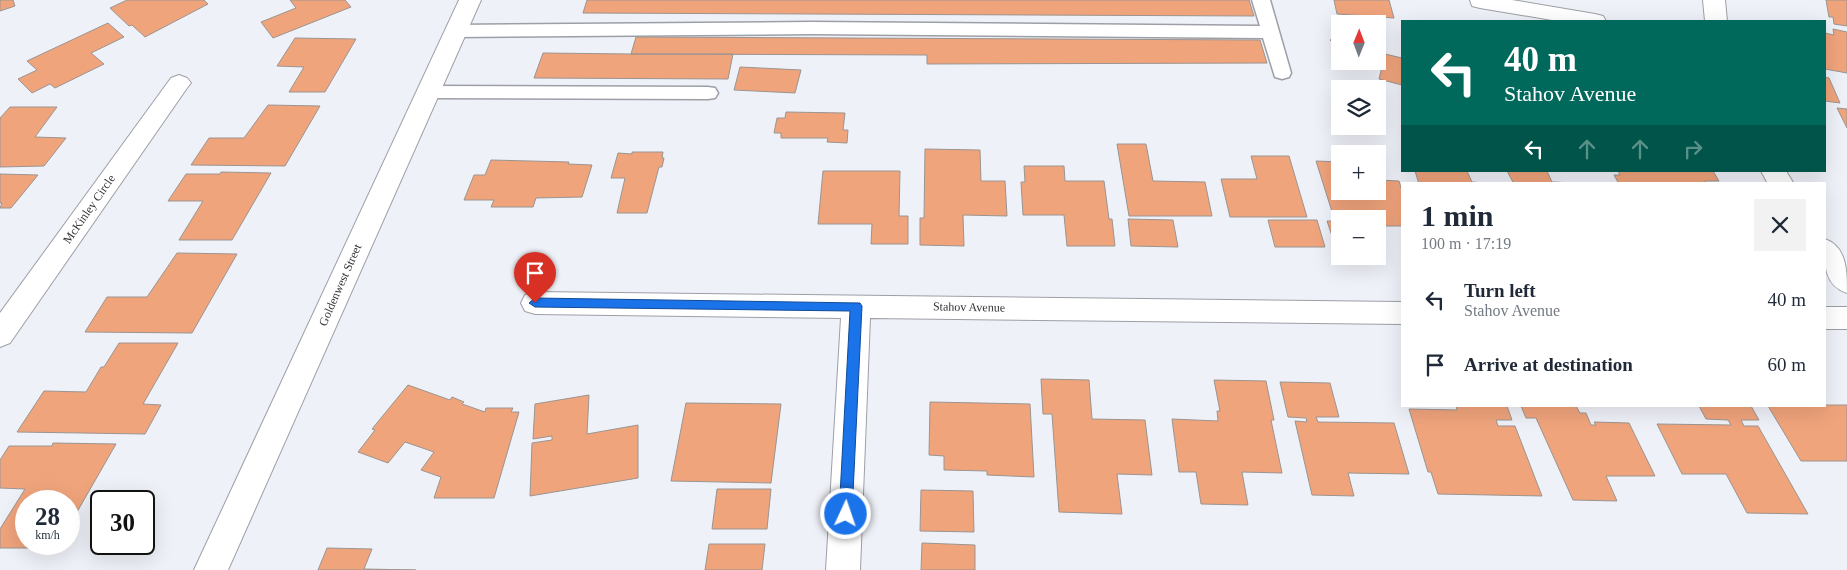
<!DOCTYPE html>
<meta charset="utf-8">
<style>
:root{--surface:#fff;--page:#f2f2f3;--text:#1f2937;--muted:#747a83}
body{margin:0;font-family:Georgia,serif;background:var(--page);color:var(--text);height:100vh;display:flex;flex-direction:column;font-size:19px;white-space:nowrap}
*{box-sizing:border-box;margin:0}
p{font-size:16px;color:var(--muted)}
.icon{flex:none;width:28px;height:28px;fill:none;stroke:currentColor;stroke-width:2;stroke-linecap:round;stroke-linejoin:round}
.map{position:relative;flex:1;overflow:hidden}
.panel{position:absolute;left:1401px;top:182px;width:425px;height:225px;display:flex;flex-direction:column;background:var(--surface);border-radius:0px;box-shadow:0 5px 20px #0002}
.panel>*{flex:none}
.hud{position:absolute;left:1401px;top:20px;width:425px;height:152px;border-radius:0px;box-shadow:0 5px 20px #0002;background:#00695c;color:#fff;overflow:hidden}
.needle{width:32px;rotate:1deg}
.tools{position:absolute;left:1331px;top:15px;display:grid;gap:10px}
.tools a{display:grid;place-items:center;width:55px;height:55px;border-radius:0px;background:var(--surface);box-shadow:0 5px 20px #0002;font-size:25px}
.speed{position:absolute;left:15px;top:490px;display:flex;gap:10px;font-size:25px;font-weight:700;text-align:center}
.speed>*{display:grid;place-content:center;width:65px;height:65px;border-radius:50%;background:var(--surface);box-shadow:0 5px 20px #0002;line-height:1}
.speed small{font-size:12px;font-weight:400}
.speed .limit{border:2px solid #111;border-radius:8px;background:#fff;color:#111}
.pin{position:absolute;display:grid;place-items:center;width:42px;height:42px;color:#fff;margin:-51px -21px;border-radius:50% 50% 50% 0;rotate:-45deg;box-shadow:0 0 5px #0007}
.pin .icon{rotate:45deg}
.me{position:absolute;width:55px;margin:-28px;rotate:3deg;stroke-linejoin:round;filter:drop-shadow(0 0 4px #0008)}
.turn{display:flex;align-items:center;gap:18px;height:105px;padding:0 20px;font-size:22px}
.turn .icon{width:65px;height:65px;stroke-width:2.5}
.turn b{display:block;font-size:35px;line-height:42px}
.lanes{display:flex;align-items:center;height:48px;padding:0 20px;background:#0003;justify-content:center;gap:25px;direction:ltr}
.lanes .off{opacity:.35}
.round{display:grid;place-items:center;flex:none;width:52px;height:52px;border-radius:0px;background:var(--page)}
.headline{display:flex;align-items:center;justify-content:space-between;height:85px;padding:0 20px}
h1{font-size:30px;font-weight:800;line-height:38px}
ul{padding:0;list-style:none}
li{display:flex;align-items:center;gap:15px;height:65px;padding:0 20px}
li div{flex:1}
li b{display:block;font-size:19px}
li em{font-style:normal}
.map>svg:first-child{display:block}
.building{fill:#f0a47c;stroke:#9b9490}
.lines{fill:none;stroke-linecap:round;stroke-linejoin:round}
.lane-casing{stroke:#9d9fa6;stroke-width:3}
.street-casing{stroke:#9d9fa6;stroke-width:2}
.secondary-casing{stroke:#9d9fa6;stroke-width:2}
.lane{fill:#fff;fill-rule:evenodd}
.street{fill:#fff;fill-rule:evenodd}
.secondary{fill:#fff;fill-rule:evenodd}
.route{fill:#1a73e8;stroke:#114b97}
.labels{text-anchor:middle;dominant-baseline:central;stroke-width:4;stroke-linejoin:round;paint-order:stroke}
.street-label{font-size:12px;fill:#333336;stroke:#fff}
</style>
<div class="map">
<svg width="1847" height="570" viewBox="0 0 1847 570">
<rect width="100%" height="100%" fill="#eff1f8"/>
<path class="building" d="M 0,0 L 13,0 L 15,6 L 0,11 Z
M 127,0 L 204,0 L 208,4 L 145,37 L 132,25 L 129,26 L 110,8 Z
M 290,0 L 345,0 L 351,7 L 273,38 L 261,22 L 296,8 Z
M 587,0 L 1249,0 L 1254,16 L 583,13 Z
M 1334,0 L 1389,0 L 1394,18 L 1337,14 Z
M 1826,0 L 1847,0 L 1847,26 L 1834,24 L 1833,17 L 1829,17 Z
M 108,23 L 124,37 L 91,53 L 104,64 L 55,88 L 50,84 L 32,93 L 18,79 L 37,70 L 27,61 Z
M 1833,29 L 1847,32 L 1847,73 L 1825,69 L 1825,33 L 1834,35 Z
M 1340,36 L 1340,48 L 1330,40 Z
M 636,37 L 1260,40 L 1267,63 L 927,64 L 927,55 L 631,54 Z
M 295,38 L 356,39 L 325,92 L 289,92 L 304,67 L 277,66 Z
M 543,53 L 631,54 L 733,54 L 728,79 L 534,78 Z
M 1385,54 L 1402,58 L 1402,85 L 1379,79 Z
M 740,67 L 801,70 L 795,93 L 734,90 Z
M 1825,77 L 1829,78 L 1840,103 L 1825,101 Z
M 268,105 L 320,106 L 285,166 L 191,165 L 209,138 L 244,138 Z
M 10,107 L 57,107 L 35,137 L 66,138 L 44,166 L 0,167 L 0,118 Z
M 1837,108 L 1847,109 L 1847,128 Z
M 786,112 L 845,113 L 843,130 L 848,130 L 847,143 L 827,142 L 828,138 L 781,138 L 781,133 L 774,133 L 777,118 L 785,118 Z
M 1117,144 L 1146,144 L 1153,181 L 1205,182 L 1212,216 L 1129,216 Z
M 925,149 L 980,150 L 981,181 L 1005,181 L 1007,216 L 963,215 L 964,246 L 920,245 L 920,218 L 924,218 Z
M 632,152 L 663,152 L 662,158 L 664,158 L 662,167 L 659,167 L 647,213 L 617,213 L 625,178 L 611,178 L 618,153 L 632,154 Z
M 1251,156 L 1289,156 L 1307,217 L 1230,217 L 1221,179 L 1257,179 Z
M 491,160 L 569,162 L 568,164 L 592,165 L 582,197 L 536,198 L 533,207 L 491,207 L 494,200 L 464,200 L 474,175 L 485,175 Z
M 1316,161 L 1340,162 L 1340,191 L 1378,191 L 1378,180 L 1399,181 L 1402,191 L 1402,226 L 1378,226 L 1378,219 L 1374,218 L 1334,218 Z
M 1024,166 L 1064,166 L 1065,181 L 1104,181 L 1109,219 L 1112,219 L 1115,246 L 1067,246 L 1064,215 L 1023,215 L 1021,182 L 1025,182 Z
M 823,171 L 900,171 L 899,216 L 908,216 L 908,244 L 871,244 L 872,224 L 818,224 Z
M 1415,171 L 1467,171 L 1472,182 L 1498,184 L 1419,184 Z
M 1507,171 L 1547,171 L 1552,182 L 1596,184 L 1514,184 Z
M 1618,171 L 1713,171 L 1719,181 L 1705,181 L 1707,184 L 1619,184 L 1614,175 L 1620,175 Z
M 221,172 L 271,173 L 232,240 L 179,240 L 203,201 L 168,201 L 186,174 L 220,174 Z
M 0,174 L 38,175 L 11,208 L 0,208 L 2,203 L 0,203 Z
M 1128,219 L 1173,220 L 1178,247 L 1131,246 Z
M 1268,220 L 1317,220 L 1325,247 L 1275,247 Z
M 1327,221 L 1340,221 L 1340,248 L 1336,248 Z
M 177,253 L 237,254 L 192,333 L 85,332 L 107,297 L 147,297 Z
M 119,343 L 178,343 L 143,404 L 161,405 L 145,434 L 17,432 L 44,391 L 86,392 L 101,367 L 104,367 Z
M 1041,379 L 1089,380 L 1092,419 L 1145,420 L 1152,475 L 1117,474 L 1122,514 L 1059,512 L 1052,414 L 1043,414 Z
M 1214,380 L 1266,381 L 1274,420 L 1271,420 L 1282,473 L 1242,472 L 1248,505 L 1201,504 L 1196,472 L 1179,472 L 1172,419 L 1218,421 L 1217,411 L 1220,411 Z
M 1280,382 L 1330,383 L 1339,417 L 1316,417 L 1318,422 L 1394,423 L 1409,474 L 1348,473 L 1354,496 L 1312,495 L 1295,421 L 1307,422 L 1306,418 L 1288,417 Z
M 408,385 L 450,400 L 452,397 L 464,402 L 462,404 L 485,412 L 486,408 L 513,408 L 511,412 L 519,412 L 494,498 L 434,498 L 441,477 L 421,470 L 434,452 L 405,442 L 388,463 L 358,452 L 375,430 L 372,429 Z
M 589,395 L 587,434 L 638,425 L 638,478 L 530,496 L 532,443 L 552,440 L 552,436 L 533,439 L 535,404 Z
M 930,402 L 1030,404 L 1034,477 L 987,475 L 987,471 L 944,470 L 944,456 L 929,455 Z
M 686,403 L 781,404 L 771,483 L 671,481 Z
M 1825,405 L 1847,405 L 1847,461 L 1801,461 L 1768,406 Z
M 1456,406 L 1507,406 L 1512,420 L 1496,420 L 1498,426 L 1515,426 L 1542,496 L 1438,494 L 1431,472 L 1428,472 L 1409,409 L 1457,410 Z
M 1521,406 L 1576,406 L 1580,413 L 1586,413 L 1591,425 L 1596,425 L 1594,422 L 1629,423 L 1655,476 L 1606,476 L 1617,501 L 1573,500 L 1536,418 L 1526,418 Z
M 1699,406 L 1751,406 L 1759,420 L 1741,420 L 1744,426 L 1758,426 L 1808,514 L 1747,513 L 1726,474 L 1682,474 L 1657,424 L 1731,425 L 1728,420 L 1706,419 Z
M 53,443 L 116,444 L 69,526 L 69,501 L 26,501 L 26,544 L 59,544 L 56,548 L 0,548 L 0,529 L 25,489 L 0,488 L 0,460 L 9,446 L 52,446 Z
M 717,489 L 771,489 L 767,529 L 712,529 Z
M 921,490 L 973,491 L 974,532 L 920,531 Z
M 922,543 L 975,545 L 975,570 L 921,570 Z
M 709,544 L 765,544 L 762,570 L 705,570 Z
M 327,548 L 372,549 L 364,569 L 416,570 L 318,570 Z"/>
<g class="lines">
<g class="lane-casing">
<path id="lane" d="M 1252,0 L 1270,0 L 1291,73 L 1289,77 L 1282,79 L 1275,77 L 1263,38 L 812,34 L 455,37 L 449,35 L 446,31 L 449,27 L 455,25 L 812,22 L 1260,26 Z
M 428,86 L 708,87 L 715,88 L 718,93 L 715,98 L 708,99 L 428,98 L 421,97 L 418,92 L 421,87 Z"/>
</g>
<g class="street-casing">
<path id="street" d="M 1470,0 L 1512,0 L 1595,14 L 1603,16 L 1606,21 L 1558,21 L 1480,8 L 1472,6 Z
M 1703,0 L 1725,0 L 1727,21 L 1705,21 Z
M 179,75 L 187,78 L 191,83 L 187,88 L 10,343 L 0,347 L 0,313 L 171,78 Z
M 1761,171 L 1786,171 L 1794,184 L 1768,184 Z
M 1825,239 C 1847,247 1847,271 1847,293 C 1822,285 1825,261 1825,239 Z
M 535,292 L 1402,302 L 1402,324 L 870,318 L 860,570 L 826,570 L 841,318 L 535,314 L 525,311 L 521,303 L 525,295 Z
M 1825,307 L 1847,307 L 1847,329 L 1825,329 Z"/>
</g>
<g class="secondary-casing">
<path id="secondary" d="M 459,0 L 481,0 L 228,570 L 194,570 Z"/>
</g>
<use href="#lane" class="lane"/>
<use href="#street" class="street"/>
<use href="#secondary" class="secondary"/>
</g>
<path class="route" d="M 535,298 L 860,303 L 862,306 L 852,514 L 850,518 L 846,520 L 841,518 L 839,514 L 850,311 L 535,307 L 529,303 Z"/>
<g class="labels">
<g class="street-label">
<text transform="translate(89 209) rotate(-55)">McKinley Circle</text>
<text transform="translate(340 285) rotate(-66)">Goldenwest Street</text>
<text transform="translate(969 307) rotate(1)">Stahov Avenue</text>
</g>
</g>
</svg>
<div class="tools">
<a><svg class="needle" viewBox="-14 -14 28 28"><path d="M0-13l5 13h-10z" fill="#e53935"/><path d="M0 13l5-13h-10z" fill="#747a83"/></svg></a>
<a><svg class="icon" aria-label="layers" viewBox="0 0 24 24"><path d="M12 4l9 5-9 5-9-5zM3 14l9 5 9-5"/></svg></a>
<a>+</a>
<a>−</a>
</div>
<div class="speed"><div>28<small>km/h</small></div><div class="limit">30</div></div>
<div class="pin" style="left:535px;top:303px;background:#d93025"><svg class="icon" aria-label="arrive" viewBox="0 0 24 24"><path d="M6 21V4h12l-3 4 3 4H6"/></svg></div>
<svg class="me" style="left:846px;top:514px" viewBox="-20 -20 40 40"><circle r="17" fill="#1a73e8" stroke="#fff" stroke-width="3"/><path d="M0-11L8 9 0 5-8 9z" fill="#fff"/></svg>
<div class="hud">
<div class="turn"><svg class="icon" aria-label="left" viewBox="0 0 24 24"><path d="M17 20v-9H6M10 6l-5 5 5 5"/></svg><div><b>40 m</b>Stahov Avenue</div></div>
<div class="lanes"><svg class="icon" aria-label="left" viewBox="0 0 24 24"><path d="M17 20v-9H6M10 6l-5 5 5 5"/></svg><svg class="icon off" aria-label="ahead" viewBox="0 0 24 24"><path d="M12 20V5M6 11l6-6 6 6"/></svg><svg class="icon off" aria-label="ahead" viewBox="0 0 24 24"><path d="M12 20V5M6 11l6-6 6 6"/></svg><svg class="icon off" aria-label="right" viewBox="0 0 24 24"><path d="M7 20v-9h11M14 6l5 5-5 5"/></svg></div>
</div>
<section class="panel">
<div class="headline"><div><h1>1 min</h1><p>100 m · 17:19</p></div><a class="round"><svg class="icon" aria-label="close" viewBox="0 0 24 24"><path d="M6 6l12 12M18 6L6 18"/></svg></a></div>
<ul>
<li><svg class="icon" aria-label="left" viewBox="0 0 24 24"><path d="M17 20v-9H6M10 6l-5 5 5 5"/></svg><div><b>Turn left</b><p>Stahov Avenue</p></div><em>40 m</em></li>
<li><svg class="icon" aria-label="arrive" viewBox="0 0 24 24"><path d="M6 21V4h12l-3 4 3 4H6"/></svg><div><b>Arrive at destination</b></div><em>60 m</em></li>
</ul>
</section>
</div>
